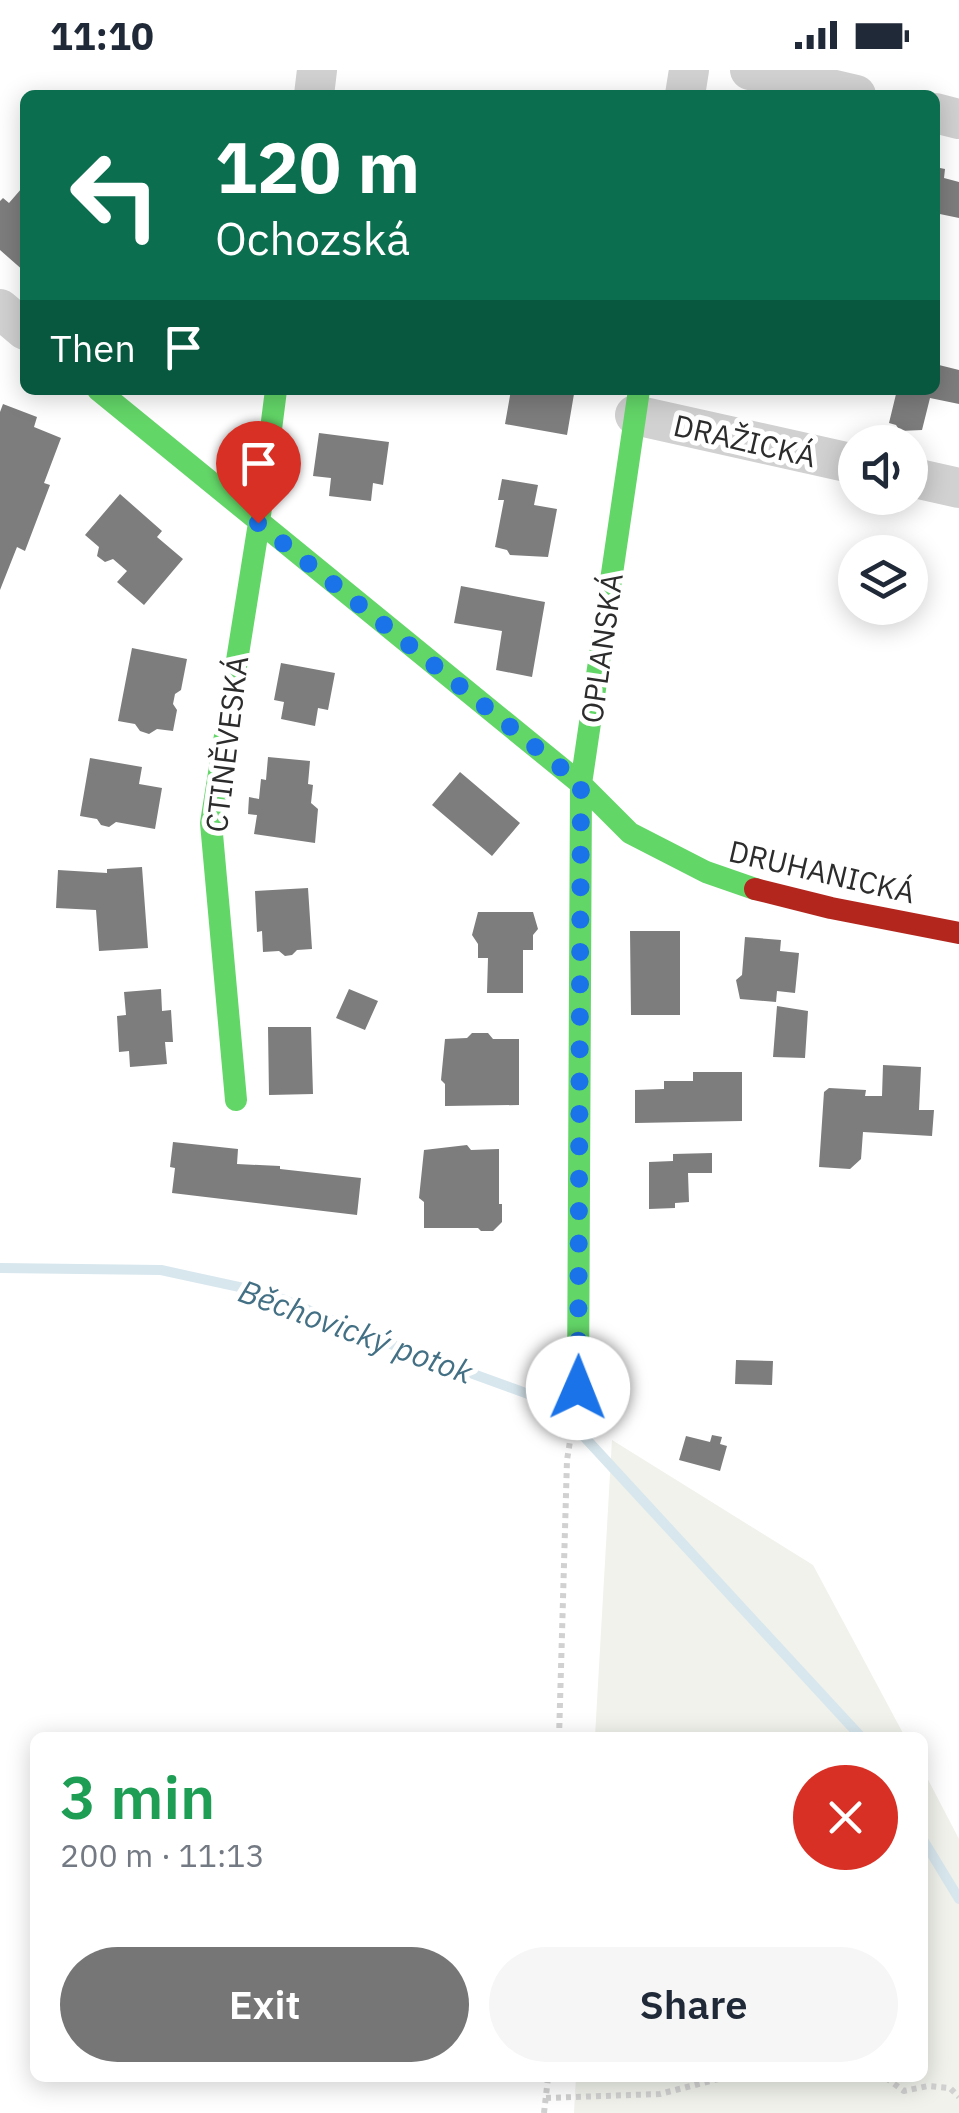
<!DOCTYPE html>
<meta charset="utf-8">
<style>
:root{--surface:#fff;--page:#f6f6f7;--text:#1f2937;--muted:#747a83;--accent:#767676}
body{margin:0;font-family:"IBM Plex Sans",sans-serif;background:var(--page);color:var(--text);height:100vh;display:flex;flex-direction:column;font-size:38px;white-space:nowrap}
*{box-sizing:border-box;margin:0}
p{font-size:32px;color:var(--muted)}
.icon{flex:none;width:55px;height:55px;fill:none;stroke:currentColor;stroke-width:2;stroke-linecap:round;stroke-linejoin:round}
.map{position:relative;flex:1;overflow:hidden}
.panel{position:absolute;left:30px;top:1662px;width:898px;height:350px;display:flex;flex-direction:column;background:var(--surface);border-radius:15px;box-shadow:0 5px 25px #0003}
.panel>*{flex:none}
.top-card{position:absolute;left:20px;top:20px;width:920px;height:305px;border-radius:15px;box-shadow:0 5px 25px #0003;background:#0b6e4f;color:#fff;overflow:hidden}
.fabs{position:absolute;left:838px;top:355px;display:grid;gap:20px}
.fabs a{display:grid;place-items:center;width:90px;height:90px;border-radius:50%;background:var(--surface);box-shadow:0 5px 25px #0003;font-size:50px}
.pin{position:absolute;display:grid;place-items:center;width:85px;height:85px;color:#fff;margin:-102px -42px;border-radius:50% 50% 50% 0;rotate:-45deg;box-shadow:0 0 10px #0007}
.pin .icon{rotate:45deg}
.me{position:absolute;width:110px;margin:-55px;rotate:1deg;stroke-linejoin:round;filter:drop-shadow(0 0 8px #0008)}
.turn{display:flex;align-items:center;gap:35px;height:210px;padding:0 30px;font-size:45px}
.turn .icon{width:130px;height:130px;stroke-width:2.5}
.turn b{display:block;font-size:70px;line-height:85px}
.then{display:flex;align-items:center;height:95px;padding:0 30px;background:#0003;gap:20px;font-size:38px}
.round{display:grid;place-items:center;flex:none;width:105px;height:105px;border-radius:52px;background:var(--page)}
.summary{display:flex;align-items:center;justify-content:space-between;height:170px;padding:0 30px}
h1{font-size:60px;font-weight:600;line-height:75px;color:#1e9e55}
.primary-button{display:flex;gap:20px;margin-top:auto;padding:20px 30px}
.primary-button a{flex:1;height:115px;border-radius:60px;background:var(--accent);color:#fff;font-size:40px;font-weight:600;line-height:115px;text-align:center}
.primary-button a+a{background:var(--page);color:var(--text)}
.status{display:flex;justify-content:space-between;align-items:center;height:70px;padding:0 50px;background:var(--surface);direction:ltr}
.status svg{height:28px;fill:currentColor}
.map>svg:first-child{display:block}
.green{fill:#f0f2eb}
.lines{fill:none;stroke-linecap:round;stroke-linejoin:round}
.stream{stroke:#d8e7ee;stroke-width:10}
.building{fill:#7d7d7d}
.path{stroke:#d1d1d1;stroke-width:6;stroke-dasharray:5 5;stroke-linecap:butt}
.street{stroke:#d1d1d1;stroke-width:40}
.fast{stroke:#63d668;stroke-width:22}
.jam{stroke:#b3261e;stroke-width:22}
.route{stroke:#1a73e8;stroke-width:18;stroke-dasharray:0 32.4}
.labels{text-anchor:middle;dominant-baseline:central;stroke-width:10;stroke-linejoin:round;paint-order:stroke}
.street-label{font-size:30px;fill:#2c2c2c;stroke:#fff}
.water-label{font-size:32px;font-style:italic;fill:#437084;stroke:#fff}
</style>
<div class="status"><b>11:10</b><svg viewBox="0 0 49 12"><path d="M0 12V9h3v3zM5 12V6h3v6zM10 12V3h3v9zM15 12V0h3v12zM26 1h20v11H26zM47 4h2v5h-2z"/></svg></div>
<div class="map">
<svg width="959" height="2043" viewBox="0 0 959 2043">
<rect width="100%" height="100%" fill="#fff"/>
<path class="green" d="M 612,1370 L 813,1495 L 905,1667 L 595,1667 Z
M 923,1700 L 959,1769 L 959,2043 L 574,2043 L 576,2008 L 922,2008 Z"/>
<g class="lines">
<path class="stream" d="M 0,1198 L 161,1200 L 271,1224 L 374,1268 L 553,1333 L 862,1668
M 922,1768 L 959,1829"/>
</g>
<path class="building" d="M 935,97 L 945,99 L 944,108 L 959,112 L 959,148 L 935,143 Z
M 22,118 L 25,120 L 25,202 L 0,180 L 0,131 L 3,128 L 9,133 Z
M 935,294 L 959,300 L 959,334 L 930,328 L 922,360 L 900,361 L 896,355 L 889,353 L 897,320 L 935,320 Z
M 511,320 L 553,320 L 574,324 L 567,365 L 505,354 Z
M 3,334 L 37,347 L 34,357 L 61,368 L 44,413 L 50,415 L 25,481 L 17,477 L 0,520 L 0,342 Z
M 319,363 L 389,372 L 383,415 L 373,413 L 371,431 L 329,426 L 331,408 L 313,406 Z
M 502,409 L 538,415 L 534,435 L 557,439 L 548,487 L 510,485 L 507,480 L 495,477 L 504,430 L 498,430 Z
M 120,424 L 162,461 L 157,467 L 183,489 L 144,535 L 117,512 L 127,501 L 113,489 L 105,492 L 97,486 L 99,477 L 85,465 Z
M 461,516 L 545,532 L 532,607 L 496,600 L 502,561 L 454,553 Z
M 132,578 L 187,589 L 181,620 L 175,624 L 173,634 L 177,640 L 173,661 L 157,659 L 149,664 L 140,661 L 135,654 L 118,651 Z
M 281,593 L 335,603 L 328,640 L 318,638 L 315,656 L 281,649 L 284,632 L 274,630 Z
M 268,687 L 310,691 L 308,714 L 313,715 L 311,733 L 318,739 L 315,773 L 254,764 L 257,745 L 248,744 L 249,727 L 259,729 L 261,709 L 266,710 Z
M 90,688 L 142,697 L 139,714 L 162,718 L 155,759 L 116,752 L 109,757 L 101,755 L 97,749 L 80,746 Z
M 460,702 L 520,753 L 492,786 L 432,735 Z
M 142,797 L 148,878 L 99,881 L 96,840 L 56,838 L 58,800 L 107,803 L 107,799 Z
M 308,818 L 312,879 L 297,880 L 292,885 L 285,886 L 279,881 L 263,882 L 262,861 L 257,862 L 255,821 Z
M 478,842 L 533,842 L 538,859 L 533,865 L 533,880 L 523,880 L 523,923 L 487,923 L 488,888 L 478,888 L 478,874 L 472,865 Z
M 630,861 L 680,861 L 680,945 L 631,945 Z
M 745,867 L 781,870 L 780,881 L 799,883 L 795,923 L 777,921 L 776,932 L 740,929 L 736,910 L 742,905 Z
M 161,919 L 162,941 L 171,940 L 173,972 L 165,972 L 167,994 L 130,997 L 129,981 L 119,982 L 117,946 L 126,945 L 124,922 Z
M 349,919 L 378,931 L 365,960 L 336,948 Z
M 777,936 L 808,941 L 805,988 L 773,987 Z
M 268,957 L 311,957 L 313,1024 L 269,1025 Z
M 472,963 L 488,963 L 493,969 L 519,969 L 519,1035 L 445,1036 L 445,1014 L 441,1010 L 445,969 L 467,968 Z
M 883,995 L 921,997 L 919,1040 L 934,1040 L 932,1066 L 863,1062 L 861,1089 L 850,1099 L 819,1097 L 824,1022 L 829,1018 L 866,1020 L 865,1026 L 882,1026 Z
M 693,1002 L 742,1002 L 742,1051 L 635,1053 L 635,1020 L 664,1019 L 664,1011 L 693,1011 Z
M 173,1072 L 238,1079 L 237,1094 L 280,1096 L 280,1099 L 361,1108 L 357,1145 L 172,1123 L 175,1098 L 170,1097 Z
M 467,1075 L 471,1080 L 499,1079 L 499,1134 L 502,1134 L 502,1152 L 493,1161 L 481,1161 L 478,1158 L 424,1158 L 424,1132 L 419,1128 L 424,1080 Z
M 712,1083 L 712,1103 L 688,1103 L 689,1132 L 675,1133 L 675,1138 L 649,1139 L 649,1092 L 673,1091 L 673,1084 Z
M 736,1290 L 773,1291 L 772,1315 L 735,1314 Z
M 712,1365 L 722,1367 L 720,1374 L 727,1376 L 720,1401 L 679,1390 L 686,1366 L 710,1372 Z"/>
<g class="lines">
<path class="path" d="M 559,1668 L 567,1390 L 572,1359
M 886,2008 L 904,2021 L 928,2016 L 950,2018 L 959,2027
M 546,2028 L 660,2024 L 722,2008
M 544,2043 L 548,2008"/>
<path class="street" d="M 750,0 L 856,25
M 314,25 L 317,0
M 685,25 L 689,0
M 935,43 L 959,49
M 0,239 L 25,260
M 635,345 L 855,394
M 910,407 L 959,418"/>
<path class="fast" d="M 98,320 L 581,714 L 630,763 L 706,802 L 755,819
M 236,1030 L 211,753 L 259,453 L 276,320
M 578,1318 L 581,714 L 639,320"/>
<path class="jam" d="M 755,819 L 831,838 L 959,863"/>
</g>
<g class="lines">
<path class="route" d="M 258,453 L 581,714 L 578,1318"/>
</g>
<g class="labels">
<g class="street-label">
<text transform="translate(745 370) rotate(13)">DRAŽICKÁ</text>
<text transform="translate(601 578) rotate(-82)">OPLANSKÁ</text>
<text transform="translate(226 674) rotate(-83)">CTINĚVESKÁ</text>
<text transform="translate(822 801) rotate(13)">DRUHANICKÁ</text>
</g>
<g class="water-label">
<text transform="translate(356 1261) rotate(20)">Běchovický potok</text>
</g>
</g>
</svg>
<div class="fabs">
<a><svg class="icon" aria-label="sound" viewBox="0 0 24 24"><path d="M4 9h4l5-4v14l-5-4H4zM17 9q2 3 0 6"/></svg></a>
<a><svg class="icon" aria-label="layers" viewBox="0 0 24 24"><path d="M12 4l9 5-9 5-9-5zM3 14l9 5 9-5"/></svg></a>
</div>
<div class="pin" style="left:258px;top:453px;background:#d93025"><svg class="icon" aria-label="arrive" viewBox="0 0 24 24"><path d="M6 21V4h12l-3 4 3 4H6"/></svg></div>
<svg class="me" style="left:578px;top:1318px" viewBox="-20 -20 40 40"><circle r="19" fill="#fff"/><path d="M0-13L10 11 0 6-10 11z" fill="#1a73e8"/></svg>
<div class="top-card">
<div class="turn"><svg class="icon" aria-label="left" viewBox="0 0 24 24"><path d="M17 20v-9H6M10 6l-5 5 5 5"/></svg><div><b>120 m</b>Ochozská</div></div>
<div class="then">Then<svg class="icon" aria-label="arrive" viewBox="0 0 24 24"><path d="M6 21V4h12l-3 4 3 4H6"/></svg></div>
</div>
<section class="panel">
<div class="summary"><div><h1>3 min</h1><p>200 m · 11:13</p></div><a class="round" style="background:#d93025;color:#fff"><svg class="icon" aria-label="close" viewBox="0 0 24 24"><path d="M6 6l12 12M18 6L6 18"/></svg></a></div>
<div class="primary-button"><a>Exit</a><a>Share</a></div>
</section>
</div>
